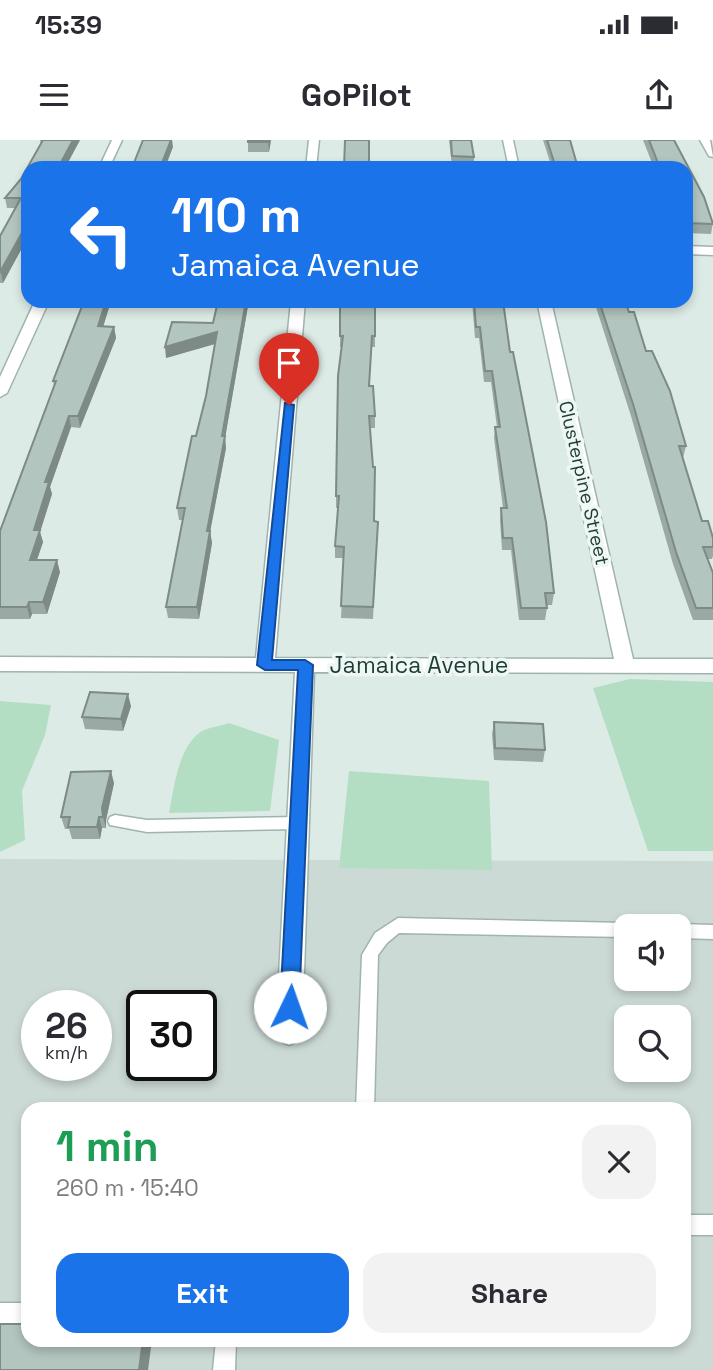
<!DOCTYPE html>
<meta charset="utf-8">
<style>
:root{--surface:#fff;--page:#f2f2f3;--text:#2b2b33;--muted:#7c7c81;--accent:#1a73e8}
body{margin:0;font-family:"Space Grotesk",sans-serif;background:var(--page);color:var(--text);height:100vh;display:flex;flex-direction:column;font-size:26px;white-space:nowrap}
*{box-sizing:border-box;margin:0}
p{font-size:23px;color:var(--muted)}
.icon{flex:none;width:38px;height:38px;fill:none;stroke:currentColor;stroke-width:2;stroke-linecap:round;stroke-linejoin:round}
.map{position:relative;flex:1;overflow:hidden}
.side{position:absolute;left:21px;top:962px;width:670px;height:245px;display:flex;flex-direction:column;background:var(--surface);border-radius:21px;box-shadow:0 4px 10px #0003}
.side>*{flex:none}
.hud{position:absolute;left:21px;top:21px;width:672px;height:147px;border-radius:21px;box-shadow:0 4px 10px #0003;background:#1a73e8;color:#fff;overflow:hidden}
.tools{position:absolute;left:614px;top:774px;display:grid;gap:14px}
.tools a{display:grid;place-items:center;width:77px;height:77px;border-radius:14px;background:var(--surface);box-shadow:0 4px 10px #0003;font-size:35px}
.speed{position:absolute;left:21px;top:850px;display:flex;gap:14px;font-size:35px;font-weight:700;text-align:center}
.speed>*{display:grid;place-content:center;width:91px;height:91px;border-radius:50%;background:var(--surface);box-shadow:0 4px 10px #0003;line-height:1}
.speed small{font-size:18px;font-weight:400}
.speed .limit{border:4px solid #111;border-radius:10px;background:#fff;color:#111}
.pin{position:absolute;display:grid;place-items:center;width:60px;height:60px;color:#fff;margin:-72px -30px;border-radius:50% 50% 50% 0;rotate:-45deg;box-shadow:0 0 7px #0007}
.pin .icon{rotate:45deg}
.me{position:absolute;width:77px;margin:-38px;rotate:3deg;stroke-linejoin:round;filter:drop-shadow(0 0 5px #0008)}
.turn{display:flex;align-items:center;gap:24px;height:147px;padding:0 35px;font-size:32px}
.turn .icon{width:91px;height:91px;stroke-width:2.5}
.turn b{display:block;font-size:49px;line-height:60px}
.round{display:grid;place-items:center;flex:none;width:74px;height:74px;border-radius:21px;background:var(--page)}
.headline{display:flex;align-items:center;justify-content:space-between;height:119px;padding:0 35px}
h1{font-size:42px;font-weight:700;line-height:52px;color:#1e9e55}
.action{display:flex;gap:14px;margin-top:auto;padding:14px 35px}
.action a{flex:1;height:80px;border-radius:21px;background:var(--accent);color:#fff;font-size:28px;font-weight:700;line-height:80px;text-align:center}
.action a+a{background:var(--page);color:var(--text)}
.status{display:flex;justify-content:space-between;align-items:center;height:49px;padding:0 35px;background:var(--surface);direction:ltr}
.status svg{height:19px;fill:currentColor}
header{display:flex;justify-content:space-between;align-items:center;height:91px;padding:0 35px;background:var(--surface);font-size:32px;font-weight:700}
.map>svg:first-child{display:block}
.built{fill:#ccdad5;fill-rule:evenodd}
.green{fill:#b4dec4}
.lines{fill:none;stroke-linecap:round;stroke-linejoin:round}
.lane-casing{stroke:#a0b3ae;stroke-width:3}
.street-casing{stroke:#a0b3ae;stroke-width:3}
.lane{fill:#fff;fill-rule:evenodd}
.street{fill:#fff;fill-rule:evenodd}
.wall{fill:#9aa9a4}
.shaded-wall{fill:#7d8a86}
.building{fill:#b3c5bf;stroke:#7d8a86;stroke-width:2}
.route{fill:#1a73e8;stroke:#114b97;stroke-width:2}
.labels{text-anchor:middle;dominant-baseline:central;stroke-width:7;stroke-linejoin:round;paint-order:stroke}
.far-street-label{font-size:19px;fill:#1e3b36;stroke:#eef7f3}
.street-label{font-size:23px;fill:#1e3b36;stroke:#eef7f3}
</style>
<div class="status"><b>15:39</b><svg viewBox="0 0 49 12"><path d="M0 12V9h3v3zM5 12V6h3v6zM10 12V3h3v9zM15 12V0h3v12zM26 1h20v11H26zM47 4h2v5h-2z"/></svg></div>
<header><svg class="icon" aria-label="menu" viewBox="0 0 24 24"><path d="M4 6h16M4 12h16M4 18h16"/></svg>GoPilot<svg class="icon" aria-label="share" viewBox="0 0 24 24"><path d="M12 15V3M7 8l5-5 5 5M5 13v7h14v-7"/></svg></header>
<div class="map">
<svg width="713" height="1230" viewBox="0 0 713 1230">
<rect width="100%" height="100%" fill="#ddebe6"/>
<path class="built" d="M 0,719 L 713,721 L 713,1230 L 0,1230 ZM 626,786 L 679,786 L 679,838 L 626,838 ZM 37,866 L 96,866 L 96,926 L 37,926 ZM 142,866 L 201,866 L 201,926 L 142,926 ZM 626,877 L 679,877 L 679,929 L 626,929 ZM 28,970 L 684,970 L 684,1200 L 28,1200 Z"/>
<path class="green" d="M 630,539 L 713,542 L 713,711 L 648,711 L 593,548 Z
M 0,561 L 51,565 L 45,595 L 22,651 L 25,700 L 0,712 Z
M 229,583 L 279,600 L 270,671 L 169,673 C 174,648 178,606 202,591 C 210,587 221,586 229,583 Z
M 349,631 L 489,641 L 492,730 L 339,728 Z"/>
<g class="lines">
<g class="lane-casing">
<path id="lane" d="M 115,675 L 147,680 L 298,677 L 303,679 L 305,683 L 303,687 L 298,689 L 147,692 L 110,685 L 108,681 L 110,677 Z
M 398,778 L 626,783 L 632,786 L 626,786 L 626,797 L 399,793 L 387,803 L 378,815 L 374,970 L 356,970 L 362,815 L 375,793 Z
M 679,784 L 713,785 L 713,799 L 679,798 L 679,786 L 674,786 Z
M 684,1075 L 713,1075 L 713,1095 L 684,1095 Z
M 0,1163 L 28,1163 L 28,1183 L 0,1183 Z
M 216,1200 L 236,1200 L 235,1230 L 213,1230 Z"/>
</g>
<g class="street-casing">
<path id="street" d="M 112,0 L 122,0 L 109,28 L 99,28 Z
M 309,0 L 319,0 L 316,28 L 306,28 Z
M 503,0 L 513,0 L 519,28 L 509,28 Z
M 700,0 L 710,0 L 713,17 L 709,16 Z
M 686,106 L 713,107 L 713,115 L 686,114 Z
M 35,161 L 49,161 L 7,253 L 0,257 L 0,237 Z
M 291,161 L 305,161 L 275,518 L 614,519 L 537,161 L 551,161 L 633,519 L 713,519 L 713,533 L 314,532 L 302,893 L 298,901 L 289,905 L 280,901 L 276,893 L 295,532 L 0,531 L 0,517 L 256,518 Z"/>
</g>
<use href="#lane" class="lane"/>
<use href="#street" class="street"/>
</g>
<path class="wall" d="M 40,0 L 80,0 L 3,143 L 0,143 L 0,96 L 16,68 L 7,68 L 5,58 L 21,39 L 41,4 Z
M 271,0 L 269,12 L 248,12 L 248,2 Z
M 449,0 L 471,0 L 474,17 L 474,25 L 479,28 L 459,28 L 459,26 L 452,26 Z
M 543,0 L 570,0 L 578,28 L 552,28 Z
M 643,0 L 674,0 L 713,82 L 711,94 L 686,93 L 686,28 L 654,28 Z
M 111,161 L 103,187 L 114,187 L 116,198 L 80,288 L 71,287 L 50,347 L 52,354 L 40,392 L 43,402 L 37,420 L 60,432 L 47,474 L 32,474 L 30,479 L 0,479 L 0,391 L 54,246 L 53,241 Z
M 340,161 L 375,161 L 375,207 L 372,207 L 369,246 L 375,276 L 375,288 L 370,288 L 374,381 L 378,382 L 373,479 L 341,478 L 344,418 L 335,418 L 335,406 L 338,368 L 336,368 L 336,356 L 342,207 L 340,207 Z
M 472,161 L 503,161 L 510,212 L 554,453 L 552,465 L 547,465 L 547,468 L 545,480 L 519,480 L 511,410 L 502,410 L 500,380 L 501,368 L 503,368 L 494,298 L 495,287 L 497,287 L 491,242 L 484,242 L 479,198 L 475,198 Z
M 594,161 L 625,161 L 629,172 L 686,306 L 683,318 L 702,381 L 713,398 L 713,416 L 712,419 L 708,419 L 713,433 L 713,480 L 693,480 L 673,424 L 631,276 Z
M 248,166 L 225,298 L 226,308 L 210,391 L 212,403 L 199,479 L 168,478 L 166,467 L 183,380 L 179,380 L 177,368 L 206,256 L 215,204 L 166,218 L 213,183 Z
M 131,566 L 123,591 L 85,589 L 82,577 Z
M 494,582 L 545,610 L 543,622 L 494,620 L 492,594 Z
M 114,643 L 106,680 L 106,688 L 102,688 L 100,699 L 72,699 L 69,689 L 65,689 L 61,677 Z"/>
<path class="shaded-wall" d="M 73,0 L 80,0 L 65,28 L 58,28 Z
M 171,0 L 172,0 L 173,7 L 165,28 L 160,28 Z
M 269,0 L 271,0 L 269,12 L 268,2 Z
M 28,82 L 28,97 L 3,143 L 1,132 Z
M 106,161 L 111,161 L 100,197 L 98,186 Z
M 246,161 L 247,161 L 248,166 L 225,298 L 226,308 L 208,403 L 207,391 Z
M 114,187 L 116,198 L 80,288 L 78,276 Z
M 217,192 L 218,203 L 166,218 L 165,207 Z
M 69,276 L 71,287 L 50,347 L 52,354 L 40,392 L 43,402 L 33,431 L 30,420 L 34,390 L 45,342 Z
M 210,391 L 212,403 L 199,479 L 197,467 Z
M 57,420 L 60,432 L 47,474 L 43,462 Z
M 29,462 L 32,474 L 30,479 L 27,467 Z
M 128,554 L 131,566 L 123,591 L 121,579 Z
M 111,631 L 114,643 L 106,680 L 106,688 L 103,677 L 102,668 Z
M 99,677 L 102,688 L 100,699 L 97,687 Z
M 143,1200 L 152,1200 L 148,1230 L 139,1230 Z"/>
<path class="building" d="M 43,0 L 73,0 L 58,28 L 28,28 L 28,82 L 0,132 L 0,96 L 21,58 L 5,58 L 21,39 Z
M 143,0 L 171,0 L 160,28 L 132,28 Z
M 248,0 L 269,0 L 268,2 L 248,2 Z
M 345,0 L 369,0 L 369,28 L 344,28 Z
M 451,0 L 471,0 L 474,17 L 452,16 Z
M 547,0 L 570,0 L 578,28 L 556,28 Z
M 649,0 L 674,0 L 704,57 L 713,84 L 687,83 L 686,28 L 660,28 Z
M 459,25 L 479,25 L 479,28 L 460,28 Z
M 84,161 L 106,161 L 98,186 L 114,187 L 78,276 L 69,276 L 45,342 L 49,342 L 34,390 L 40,390 L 30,420 L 57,420 L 43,462 L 29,462 L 27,467 L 0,467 L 0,391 L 56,241 L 53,241 Z
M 218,161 L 246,161 L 222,296 L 225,296 L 207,391 L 210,391 L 197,467 L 166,467 L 185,368 L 177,368 L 192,296 L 196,296 L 206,256 L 217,192 L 165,207 L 172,182 L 213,183 Z
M 340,161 L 375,161 L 375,196 L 372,196 L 369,246 L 373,246 L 375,276 L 369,276 L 373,327 L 375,327 L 374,381 L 378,382 L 373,467 L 341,466 L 344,407 L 335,406 L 339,356 L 336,356 L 338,236 L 343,196 L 340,196 Z
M 474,161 L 503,161 L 510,212 L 513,212 L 546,382 L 554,453 L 545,453 L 547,468 L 521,468 L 512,398 L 503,398 L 501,368 L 507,368 L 495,287 L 500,287 L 492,231 L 485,231 L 480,187 L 476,187 Z
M 599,161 L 625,161 L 629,172 L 634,172 L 646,211 L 652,211 L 670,251 L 686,306 L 679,306 L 702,381 L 708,381 L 713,398 L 713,407 L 703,407 L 713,433 L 713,468 L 696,468 L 676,412 L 633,264 Z
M 90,552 L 128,554 L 121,579 L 82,577 Z
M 494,582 L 543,584 L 545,610 L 495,608 Z
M 111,631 L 102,668 L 103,677 L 99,677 L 97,687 L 68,687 L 70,677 L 61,677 L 71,632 Z
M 0,1184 L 28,1184 L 28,1200 L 143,1200 L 139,1230 L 0,1230 Z"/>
<path class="route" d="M 285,263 L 294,265 L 272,520 L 305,520 L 313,525 L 299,867 L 297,873 L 290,876 L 283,873 L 280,867 L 298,530 L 265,530 L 257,525 Z"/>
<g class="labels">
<g class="far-street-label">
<text transform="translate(584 343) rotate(77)">Clusterpine Street</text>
</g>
<g class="street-label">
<text x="419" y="525">Jamaica Avenue</text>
</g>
</g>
</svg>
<div class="tools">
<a><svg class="icon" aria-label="sound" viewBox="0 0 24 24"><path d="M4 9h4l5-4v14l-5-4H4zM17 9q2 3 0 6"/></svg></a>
<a><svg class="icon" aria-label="search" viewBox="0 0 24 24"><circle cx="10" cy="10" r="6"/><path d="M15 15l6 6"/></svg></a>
</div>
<div class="speed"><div>26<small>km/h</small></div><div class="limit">30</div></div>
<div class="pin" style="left:289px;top:265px;background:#d93025"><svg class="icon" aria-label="arrive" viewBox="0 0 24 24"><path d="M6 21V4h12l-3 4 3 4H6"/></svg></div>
<svg class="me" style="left:290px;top:867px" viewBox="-20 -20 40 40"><circle r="19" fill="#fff"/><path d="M0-13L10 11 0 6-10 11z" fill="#1a73e8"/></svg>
<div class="hud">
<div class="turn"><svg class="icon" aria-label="left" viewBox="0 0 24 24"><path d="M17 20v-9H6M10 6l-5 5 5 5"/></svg><div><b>110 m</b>Jamaica Avenue</div></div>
</div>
<section class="side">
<div class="headline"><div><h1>1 min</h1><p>260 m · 15:40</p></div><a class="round"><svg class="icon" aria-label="close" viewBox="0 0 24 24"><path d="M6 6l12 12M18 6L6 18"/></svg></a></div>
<div class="action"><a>Exit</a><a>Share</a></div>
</section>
</div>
